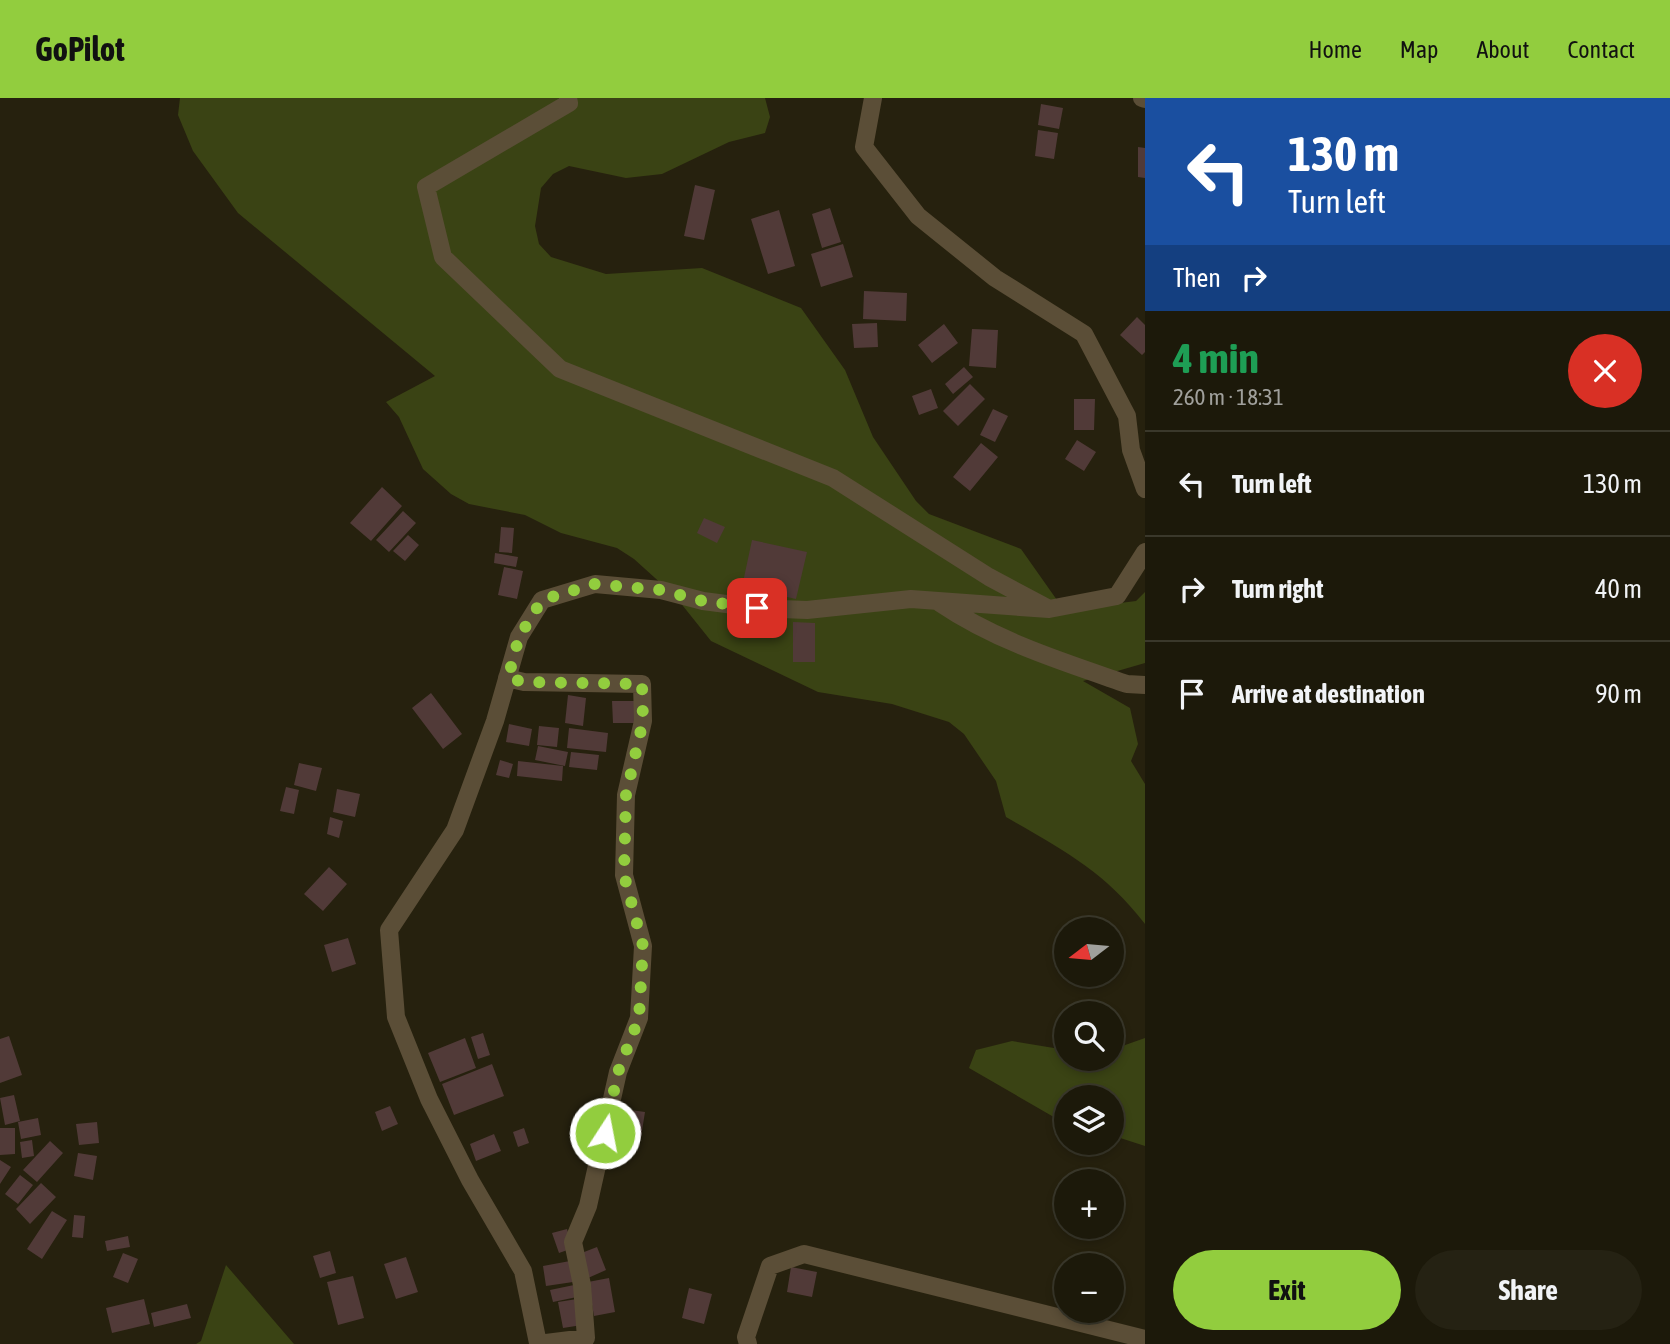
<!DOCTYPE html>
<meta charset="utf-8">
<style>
:root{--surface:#1c190a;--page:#252213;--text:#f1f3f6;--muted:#a0a09c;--line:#3a382b;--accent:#92cd3e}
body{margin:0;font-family:"Asap Condensed",sans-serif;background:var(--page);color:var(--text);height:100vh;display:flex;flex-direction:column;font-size:26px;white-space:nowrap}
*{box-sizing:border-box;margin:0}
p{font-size:23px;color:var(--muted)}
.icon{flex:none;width:38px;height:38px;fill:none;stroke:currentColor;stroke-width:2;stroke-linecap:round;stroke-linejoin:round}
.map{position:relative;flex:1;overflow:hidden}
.sheet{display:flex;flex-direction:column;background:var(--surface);width:525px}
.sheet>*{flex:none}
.top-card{background:#1a4fa0;color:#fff;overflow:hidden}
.needle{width:46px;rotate:254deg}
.fabs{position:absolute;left:1054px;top:819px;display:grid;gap:14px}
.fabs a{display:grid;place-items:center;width:70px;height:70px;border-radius:50%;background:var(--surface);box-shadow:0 4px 10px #0003,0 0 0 2px var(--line);font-size:35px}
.pin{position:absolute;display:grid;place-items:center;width:60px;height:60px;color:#fff;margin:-30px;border-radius:14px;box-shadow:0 4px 10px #0006}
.me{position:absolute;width:77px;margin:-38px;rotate:11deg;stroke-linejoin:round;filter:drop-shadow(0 0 5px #0008)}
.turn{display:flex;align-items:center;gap:24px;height:147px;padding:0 28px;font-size:32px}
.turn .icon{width:91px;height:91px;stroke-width:2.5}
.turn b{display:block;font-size:49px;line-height:60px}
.then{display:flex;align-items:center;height:66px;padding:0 28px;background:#0003;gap:14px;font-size:26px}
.round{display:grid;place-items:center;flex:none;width:74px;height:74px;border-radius:37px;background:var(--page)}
.overview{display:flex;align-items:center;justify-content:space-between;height:119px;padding:0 28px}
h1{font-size:42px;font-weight:700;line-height:52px;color:#1e9e55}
.primary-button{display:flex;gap:14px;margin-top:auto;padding:14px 28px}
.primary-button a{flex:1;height:80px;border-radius:42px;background:var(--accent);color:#111;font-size:28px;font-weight:700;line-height:80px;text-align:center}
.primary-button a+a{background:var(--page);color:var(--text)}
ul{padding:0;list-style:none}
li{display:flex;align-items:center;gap:21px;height:105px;padding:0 28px;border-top:2px solid var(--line)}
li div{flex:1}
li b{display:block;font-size:26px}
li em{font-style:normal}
header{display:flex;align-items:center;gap:42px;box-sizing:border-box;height:98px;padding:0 35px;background:var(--accent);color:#111}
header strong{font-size:33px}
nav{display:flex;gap:38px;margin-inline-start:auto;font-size:24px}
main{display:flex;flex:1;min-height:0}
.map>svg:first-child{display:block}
.green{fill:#3a4314}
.building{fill:#513a38}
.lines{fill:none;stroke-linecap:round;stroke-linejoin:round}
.street{stroke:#5b4e37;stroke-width:18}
.route{stroke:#92cd3e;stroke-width:12;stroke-dasharray:0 21.6}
</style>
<header>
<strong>GoPilot</strong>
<nav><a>Home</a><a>Map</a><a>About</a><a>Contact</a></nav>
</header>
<main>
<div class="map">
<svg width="1145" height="1246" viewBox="0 0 1145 1246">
<rect width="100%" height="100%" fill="#26210e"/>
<path class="green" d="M 180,0 L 765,0 L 770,19 L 765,35 L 729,44 L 662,76 L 626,80 L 569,68 L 553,76 L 541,90 L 535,128 L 539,146 L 551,159 L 606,176 L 702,170 L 801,210 L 845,272 L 873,339 L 916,403 L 929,416 L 1021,451 L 1064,512 L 1136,503 L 1145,494 L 1145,565 L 1083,583 L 1130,610 L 1138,646 L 1131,663 L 1145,686 L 1145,826 C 1103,772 1064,753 1006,719 L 996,683 L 964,636 L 949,624 L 892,606 L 818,594 L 711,543 L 675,498 L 634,461 L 617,450 L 561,435 L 525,417 L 469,406 L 451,396 L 423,371 L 399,319 L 386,304 L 435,278 L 238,115 L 193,53 L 178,17 Z
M 1145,940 L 1145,1048 L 1111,1037 L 1111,999 L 1066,999 L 1066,1022 L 1052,1018 L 969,970 L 976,952 L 1012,943 L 1066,952 L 1066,961 L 1111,961 L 1111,952 Z
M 226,1167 L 294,1246 L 196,1246 L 201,1243 Z"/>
<path class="building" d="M 1041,6 L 1063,10 L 1059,31 L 1038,27 Z
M 1038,32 L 1058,35 L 1054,61 L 1035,58 Z
M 1138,49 L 1145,50 L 1145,80 L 1138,79 Z
M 695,87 L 715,92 L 704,142 L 684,138 Z
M 830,110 L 841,144 L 822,150 L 812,116 Z
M 779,112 L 795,168 L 768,176 L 751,121 Z
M 843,146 L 853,179 L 821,189 L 811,156 Z
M 864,193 L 907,195 L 906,223 L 863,221 Z
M 1137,219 L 1145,227 L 1145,254 L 1142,257 L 1120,237 Z
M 877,225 L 878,249 L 854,250 L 852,226 Z
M 944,226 L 958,245 L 932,265 L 918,247 Z
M 972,231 L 998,232 L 996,270 L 969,268 Z
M 964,269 L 973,279 L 953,296 L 945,286 Z
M 970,286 L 985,301 L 958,328 L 943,313 Z
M 931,291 L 938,310 L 919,317 L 912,298 Z
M 1074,301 L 1095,301 L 1094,332 L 1074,332 Z
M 993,311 L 1008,318 L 995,344 L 980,337 Z
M 1077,342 L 1096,354 L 1084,373 L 1065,361 Z
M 981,345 L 998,359 L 970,393 L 953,379 Z
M 382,389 L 402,408 L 371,443 L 350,425 Z
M 403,413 L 416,425 L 389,454 L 376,442 Z
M 704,420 L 725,429 L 717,445 L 697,435 Z
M 501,429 L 514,430 L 512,455 L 499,454 Z
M 408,437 L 419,447 L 405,463 L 393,453 Z
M 752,442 L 807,454 L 796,501 L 742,489 Z
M 495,455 L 518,459 L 516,469 L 494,465 Z
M 504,469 L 523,473 L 517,501 L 498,497 Z
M 793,524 L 815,525 L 815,564 L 793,564 Z
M 431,595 L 462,636 L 443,651 L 412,610 Z
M 568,597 L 586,600 L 583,628 L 565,625 Z
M 612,603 L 641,603 L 641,625 L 613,625 Z
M 509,626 L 532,631 L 529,648 L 506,644 Z
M 539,628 L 559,630 L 557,649 L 537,647 Z
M 569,630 L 608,635 L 606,654 L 567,650 Z
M 538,648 L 568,654 L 565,668 L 535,662 Z
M 571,654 L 599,657 L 597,672 L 569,669 Z
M 500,662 L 513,666 L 509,680 L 496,677 Z
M 518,663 L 563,668 L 562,683 L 517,678 Z
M 299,665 L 322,670 L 316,693 L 294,687 Z
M 286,689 L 299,692 L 294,716 L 280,713 Z
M 337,691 L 360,696 L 355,719 L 333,714 Z
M 330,719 L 343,723 L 339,740 L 327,736 Z
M 329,769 L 347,786 L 323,813 L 304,796 Z
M 348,840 L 356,866 L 332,874 L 324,847 Z
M 483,935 L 490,957 L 478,961 L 471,939 Z
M 9,938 L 22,977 L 0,985 L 0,941 Z
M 465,940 L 476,970 L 440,984 L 428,955 Z
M 492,966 L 504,998 L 454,1017 L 442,986 Z
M 14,997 L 20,1023 L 5,1027 L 0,1000 Z
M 390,1008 L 398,1026 L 382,1033 L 375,1014 Z
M 616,1010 L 645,1014 L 641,1039 L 612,1034 Z
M 38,1020 L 41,1037 L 21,1041 L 18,1024 Z
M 97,1024 L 99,1045 L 79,1047 L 76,1026 Z
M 0,1030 L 15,1030 L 15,1056 L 0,1057 Z
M 524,1030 L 529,1045 L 518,1049 L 513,1034 Z
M 494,1036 L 501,1053 L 476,1063 L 470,1046 Z
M 611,1038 L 631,1040 L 629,1058 L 609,1056 Z
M 32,1042 L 34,1058 L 22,1060 L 20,1044 Z
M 50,1043 L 63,1055 L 37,1084 L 23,1072 Z
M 78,1055 L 97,1058 L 93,1082 L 74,1078 Z
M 0,1062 L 11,1069 L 0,1086 Z
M 20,1077 L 33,1087 L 18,1106 L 5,1096 Z
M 41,1085 L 56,1099 L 30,1126 L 16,1111 Z
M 52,1113 L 67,1122 L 42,1161 L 27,1151 Z
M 74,1117 L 85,1118 L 83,1140 L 72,1139 Z
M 567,1131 L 573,1150 L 559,1155 L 552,1135 Z
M 128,1138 L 130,1149 L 107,1153 L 105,1143 Z
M 597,1149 L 606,1172 L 588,1180 L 579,1156 Z
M 330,1153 L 336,1175 L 320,1180 L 313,1158 Z
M 123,1155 L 138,1161 L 128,1185 L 113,1179 Z
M 406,1159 L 418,1194 L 396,1201 L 384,1166 Z
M 570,1163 L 573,1184 L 546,1188 L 543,1168 Z
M 791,1169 L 817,1174 L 812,1199 L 787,1194 Z
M 353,1178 L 364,1220 L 338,1227 L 327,1184 Z
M 609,1180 L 615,1214 L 594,1218 L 588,1184 Z
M 574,1187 L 577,1199 L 553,1204 L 550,1192 Z
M 689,1190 L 712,1196 L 704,1226 L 682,1220 Z
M 144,1201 L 150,1226 L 112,1235 L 106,1210 Z
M 577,1201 L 582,1227 L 563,1230 L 558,1204 Z
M 187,1206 L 191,1220 L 154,1229 L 151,1215 Z"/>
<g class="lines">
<path class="street" d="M 568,0 L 569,5 L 426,89 L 443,159 L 560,271 L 833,380 L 989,479 L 1049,511 L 1117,498 L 1145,454
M 873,0 L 864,49 L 918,118 L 995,180 L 1084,236 L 1127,318 L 1131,352 L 1145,391
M 1142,0 L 1145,1
M 940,505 C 996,543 1063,564 1127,586 L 1145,587
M 507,580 L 524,584 L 642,586 L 643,623 L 626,697 L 624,777 L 643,848 L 639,920 L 618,974 L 588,1108 L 573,1144 L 582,1187 L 586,1240 L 538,1246
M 538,1245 L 523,1173 L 470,1082 L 429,1001 L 396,919 L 389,832 L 455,732 L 495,623 L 519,539 L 542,502 L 595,486 L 661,492 L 703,503 L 757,510 L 807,512 L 911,501 L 1049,511
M 748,1246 L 746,1239 L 770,1168 L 804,1156 L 1145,1241"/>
</g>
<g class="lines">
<path class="route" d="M 605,1035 L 618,974 L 639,920 L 643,848 L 624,777 L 626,697 L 643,623 L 642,586 L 524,584 L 508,580 L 519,539 L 542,502 L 595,486 L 661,492 L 703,503 L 757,510"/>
</g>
</svg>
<div class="fabs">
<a><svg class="needle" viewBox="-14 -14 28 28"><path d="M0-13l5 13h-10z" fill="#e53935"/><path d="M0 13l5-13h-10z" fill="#a0a09c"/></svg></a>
<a><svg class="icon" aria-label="search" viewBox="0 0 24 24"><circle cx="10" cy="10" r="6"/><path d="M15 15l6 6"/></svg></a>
<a><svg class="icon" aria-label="layers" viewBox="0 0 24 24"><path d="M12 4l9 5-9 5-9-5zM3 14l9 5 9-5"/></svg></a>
<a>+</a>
<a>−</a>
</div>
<div class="pin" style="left:757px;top:510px;background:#d93025"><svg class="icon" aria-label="arrive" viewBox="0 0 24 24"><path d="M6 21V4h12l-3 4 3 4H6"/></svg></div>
<svg class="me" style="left:605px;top:1035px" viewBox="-20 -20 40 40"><circle r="17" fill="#92cd3e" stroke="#fff" stroke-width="3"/><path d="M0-11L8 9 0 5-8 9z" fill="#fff"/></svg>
</div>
<section class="sheet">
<div class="top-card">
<div class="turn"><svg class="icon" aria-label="left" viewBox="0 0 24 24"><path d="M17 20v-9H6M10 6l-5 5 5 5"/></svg><div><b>130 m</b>Turn left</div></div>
<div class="then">Then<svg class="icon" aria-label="right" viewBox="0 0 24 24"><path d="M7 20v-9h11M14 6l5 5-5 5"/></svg></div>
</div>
<div class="overview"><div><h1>4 min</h1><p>260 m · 18:31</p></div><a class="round" style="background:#d93025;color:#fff"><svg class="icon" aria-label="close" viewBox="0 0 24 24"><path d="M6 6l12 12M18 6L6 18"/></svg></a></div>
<ul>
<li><svg class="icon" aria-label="left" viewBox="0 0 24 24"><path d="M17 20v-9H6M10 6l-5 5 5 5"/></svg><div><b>Turn left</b></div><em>130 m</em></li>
<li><svg class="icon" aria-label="right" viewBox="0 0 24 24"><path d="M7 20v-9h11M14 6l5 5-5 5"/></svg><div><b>Turn right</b></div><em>40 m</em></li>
<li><svg class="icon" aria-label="arrive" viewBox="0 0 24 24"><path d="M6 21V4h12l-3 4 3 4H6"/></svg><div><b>Arrive at destination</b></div><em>90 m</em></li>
</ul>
<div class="primary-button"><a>Exit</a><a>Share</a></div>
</section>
</main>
